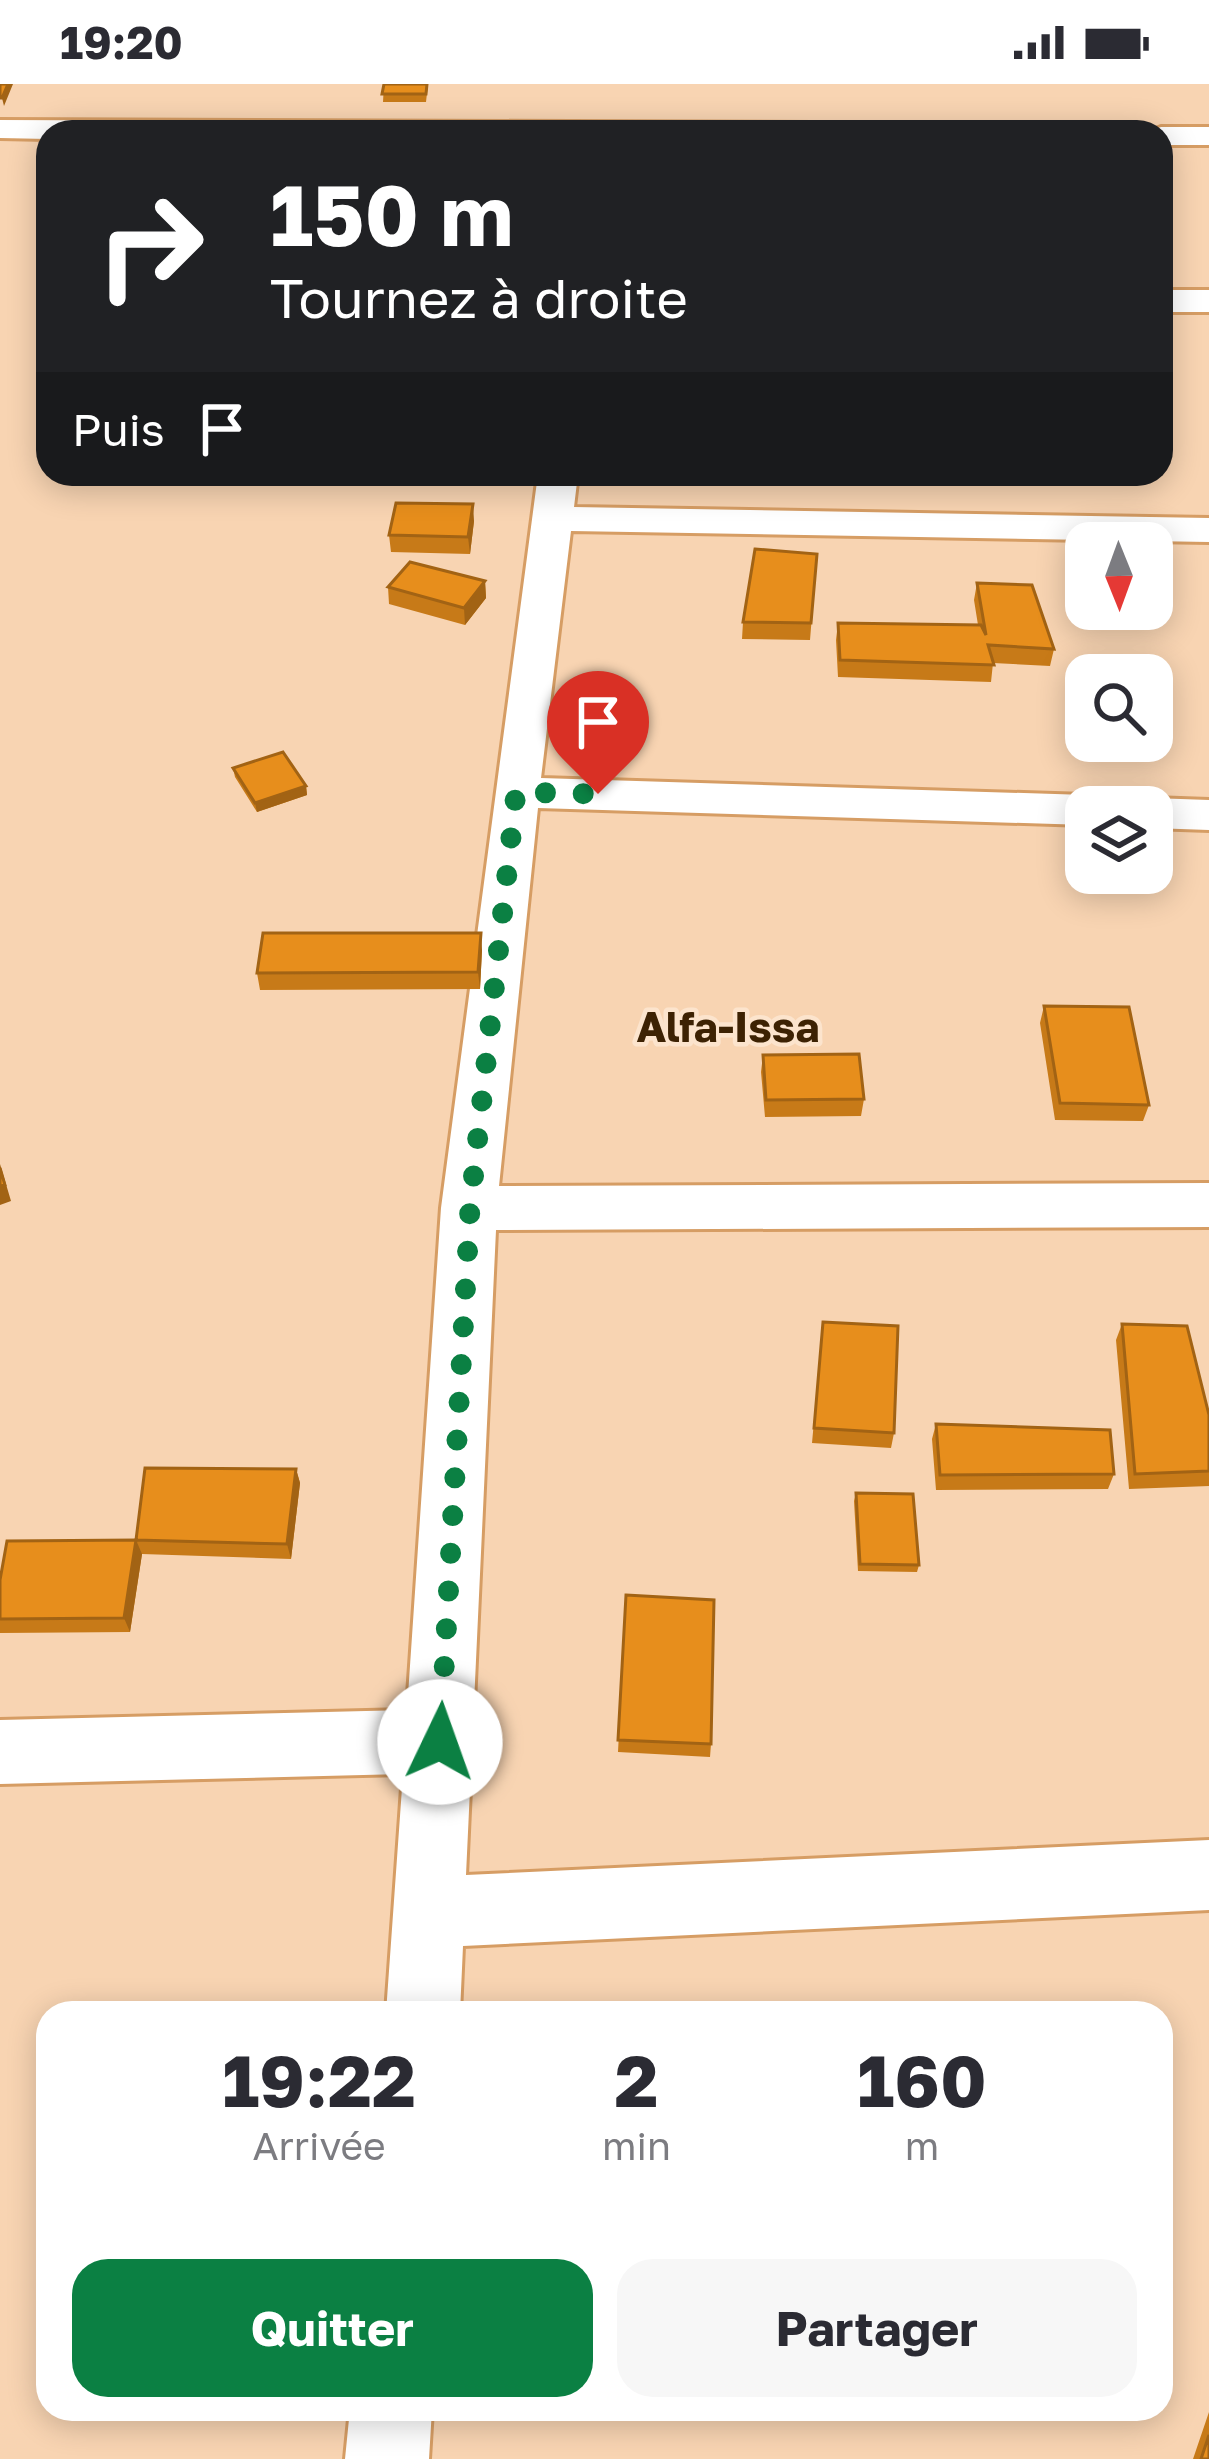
<!DOCTYPE html>
<html lang="fr">
<meta charset="utf-8">
<style>
:root{--surface:#fff;--page:#f7f7f7;--text:#2b2b33;--muted:#7c7c81;--accent:#0b8043}
body{margin:0;font-family:"Golos Text",sans-serif;background:var(--page);color:var(--text);height:100vh;display:flex;flex-direction:column;font-size:45px;white-space:nowrap}
*{box-sizing:border-box;margin:0}
p{font-size:39px;color:var(--muted)}
.icon{flex:none;width:66px;height:66px;fill:none;stroke:currentColor;stroke-width:2;stroke-linecap:round;stroke-linejoin:round}
.map{position:relative;flex:1;overflow:hidden}
.drawer{position:absolute;left:36px;top:1917px;width:1137px;height:420px;display:flex;flex-direction:column;background:var(--surface);border-radius:36px;box-shadow:0 6px 30px #0003}
.drawer>*{flex:none}
.guide{position:absolute;left:36px;top:36px;width:1137px;height:366px;border-radius:36px;box-shadow:0 6px 30px #0003;background:#202124;color:#fff;overflow:hidden}
.needle{width:78px;rotate:179deg}
.fabs{position:absolute;left:1065px;top:438px;display:grid;gap:24px}
.fabs a{display:grid;place-items:center;width:108px;height:108px;border-radius:24px;background:var(--surface);box-shadow:0 6px 30px #0003;font-size:60px}
.pin{position:absolute;display:grid;place-items:center;width:102px;height:102px;color:#fff;margin:-123px -51px;border-radius:50% 50% 50% 0;rotate:-45deg;box-shadow:0 0 12px #0007}
.pin .icon{rotate:45deg}
.me{position:absolute;width:132px;margin:-66px;rotate:3deg;stroke-linejoin:round;filter:drop-shadow(0 0 9px #0008)}
.turn{display:flex;align-items:center;gap:42px;height:252px;padding:0 36px;font-size:54px}
.turn .icon{width:156px;height:156px;stroke-width:2.5}
.turn b{display:block;font-size:84px;line-height:102px}
.then{display:flex;align-items:center;height:114px;padding:0 36px;background:#0003;gap:24px;font-size:45px}
.eta{display:flex;justify-content:space-evenly;align-items:center;height:204px;text-align:center}
.eta b{font-size:72px;font-weight:700;line-height:84px}
.primary-button{display:flex;gap:24px;margin-top:auto;padding:24px 36px}
.primary-button a{flex:1;height:138px;border-radius:36px;background:var(--accent);color:#fff;font-size:48px;font-weight:700;line-height:138px;text-align:center}
.primary-button a+a{background:var(--page);color:var(--text)}
.status{display:flex;justify-content:space-between;align-items:center;height:84px;padding:0 60px;background:var(--surface);direction:ltr}
.status svg{height:33px;fill:currentColor}
.map>svg:first-child{display:block}
.lines{fill:none;stroke-linecap:round;stroke-linejoin:round}
.minor-casing{stroke:#d69d64;stroke-width:6}
.minor{fill:#fff;fill-rule:evenodd}
.wall{fill:#c77a18}
.shaded-wall{fill:#a26314}
.building{fill:#e78e1c;stroke:#a26314;stroke-width:3}
.route{stroke:#0b8043;stroke-width:21;stroke-dasharray:0 37.8}
.labels{text-anchor:middle;dominant-baseline:central;stroke-width:9;stroke-linejoin:round;paint-order:stroke}
.quarter-label{font-size:42px;font-weight:bold;fill:#3d2203;stroke:#fce4cd}
</style>
<div class="status"><b>19:20</b><svg viewBox="0 0 49 12"><path d="M0 12V9h3v3zM5 12V6h3v6zM10 12V3h3v9zM15 12V0h3v12zM26 1h20v11H26zM47 4h2v5h-2z"/></svg></div>
<div class="map">
<svg width="1209" height="2375" viewBox="0 0 1209 2375">
<rect width="100%" height="100%" fill="#f8d4b2"/>
<g class="lines">
<g class="minor-casing">
<path id="minor" d="M 0,36 L 814,39 L 830,48 L 48,48 L 48,55 L 0,54 Z
M 1161,43 L 1209,43 L 1209,61 L 1161,61 L 1161,48 L 1148,48 Z
M 1161,206 L 1209,206 L 1209,228 L 1161,228 Z
M 538,390 L 578,390 L 574,423 L 1209,434 L 1209,458 L 571,447 L 541,694 L 1086,711 L 1103,715 L 1107,723 L 1086,723 L 1086,741 L 538,724 L 499,1102 L 1209,1099 L 1209,1143 L 496,1146 L 466,1791 L 1209,1756 L 1209,1826 L 463,1862 L 460,1929 L 386,1929 L 403,1690 L 0,1700 L 0,1636 L 407,1626 L 441,1124 Z
M 1152,714 L 1209,716 L 1209,746 L 1152,744 L 1152,723 L 1132,723 Z
M 350,2325 L 432,2325 L 429,2375 L 345,2375 Z"/>
</g>
<use href="#minor" class="minor"/>
</g>
<path class="wall" d="M 384,0 L 428,0 L 426,18 L 383,18 Z
M 474,437 L 470,470 L 391,468 L 389,451 Z
M 817,470 L 810,556 L 742,555 L 743,538 Z
M 485,497 L 486,514 L 465,541 L 389,520 L 388,503 Z
M 977,499 L 1054,565 L 1050,582 L 993,579 L 991,598 L 838,593 L 836,556 L 838,539 L 978,541 L 974,516 Z
M 233,684 L 306,702 L 307,711 L 257,728 L 235,693 Z
M 482,866 L 480,905 L 260,906 L 257,889 Z
M 1044,922 L 1149,1021 L 1143,1037 L 1055,1036 L 1040,939 Z
M 763,971 L 864,1015 L 861,1032 L 765,1033 L 761,988 Z
M 823,1238 L 894,1349 L 891,1364 L 812,1359 Z
M 1122,1240 L 1209,1331 L 1209,1402 L 1129,1405 L 1116,1256 Z
M 936,1340 L 1114,1390 L 1108,1405 L 936,1406 L 932,1355 Z
M 296,1385 L 300,1399 L 291,1475 L 142,1470 L 130,1548 L 0,1549 L 0,1496 L 136,1456 Z
M 856,1409 L 919,1481 L 917,1488 L 858,1487 L 854,1417 Z
M 626,1511 L 711,1660 L 710,1673 L 618,1668 Z
M 1209,2328 L 1209,2375 L 1193,2375 Z"/>
<path class="shaded-wall" d="M 8,0 L 13,0 L 4,22 L 2,14 Z
M 473,420 L 474,437 L 470,470 L 468,453 Z
M 485,497 L 486,514 L 465,541 L 464,524 Z
M 306,702 L 307,711 L 257,728 L 255,719 Z
M 481,849 L 482,866 L 480,905 L 478,888 Z
M 0,1080 L 11,1117 L 0,1121 Z
M 296,1385 L 300,1399 L 291,1475 L 287,1460 Z
M 136,1456 L 142,1470 L 130,1548 L 124,1534 Z"/>
<path class="building" d="M 0,0 L 8,0 L 2,14 L 0,14 Z
M 384,0 L 427,0 L 426,10 L 382,10 Z
M 396,419 L 473,420 L 468,453 L 389,451 Z
M 755,465 L 817,470 L 811,539 L 743,538 Z
M 410,478 L 485,497 L 464,524 L 388,503 Z
M 977,499 L 1032,501 L 1054,565 L 988,561 L 994,581 L 840,576 L 838,539 L 981,541 L 986,551 Z
M 283,668 L 306,702 L 255,719 L 233,684 Z
M 263,849 L 481,849 L 478,888 L 257,889 Z
M 1044,922 L 1129,923 L 1149,1021 L 1060,1019 Z
M 859,970 L 864,1015 L 766,1016 L 763,971 Z
M 0,1084 L 5,1101 L 0,1102 Z
M 823,1238 L 898,1242 L 894,1349 L 814,1344 Z
M 1122,1240 L 1187,1242 L 1209,1331 L 1209,1387 L 1135,1390 Z
M 936,1340 L 1110,1346 L 1114,1390 L 940,1391 Z
M 145,1384 L 296,1385 L 287,1460 L 136,1456 Z
M 856,1409 L 913,1410 L 919,1481 L 860,1480 Z
M 136,1456 L 124,1534 L 0,1535 L 0,1496 L 7,1457 Z
M 626,1511 L 714,1516 L 711,1660 L 618,1656 Z
M 1209,2351 L 1209,2375 L 1201,2375 Z"/>
<g class="lines">
<path class="route" d="M 440,1658 L 470,1124 L 516,708 L 598,710"/>
</g>
<g class="labels">
<g class="quarter-label">
<text x="728" y="942">Alfa-Issa</text>
</g>
</g>
</svg>
<div class="fabs">
<a><svg class="needle" viewBox="-14 -14 28 28"><path d="M0-13l5 13h-10z" fill="#e53935"/><path d="M0 13l5-13h-10z" fill="#7c7c81"/></svg></a>
<a><svg class="icon" aria-label="search" viewBox="0 0 24 24"><circle cx="10" cy="10" r="6"/><path d="M15 15l6 6"/></svg></a>
<a><svg class="icon" aria-label="layers" viewBox="0 0 24 24"><path d="M12 4l9 5-9 5-9-5zM3 14l9 5 9-5"/></svg></a>
</div>
<div class="pin" style="left:598px;top:710px;background:#d93025"><svg class="icon" aria-label="arrive" viewBox="0 0 24 24"><path d="M6 21V4h12l-3 4 3 4H6"/></svg></div>
<svg class="me" style="left:440px;top:1658px" viewBox="-20 -20 40 40"><circle r="19" fill="#fff"/><path d="M0-13L10 11 0 6-10 11z" fill="#0b8043"/></svg>
<div class="guide">
<div class="turn"><svg class="icon" aria-label="right" viewBox="0 0 24 24"><path d="M7 20v-9h11M14 6l5 5-5 5"/></svg><div><b>150 m</b>Tournez à droite</div></div>
<div class="then">Puis<svg class="icon" aria-label="arrive" viewBox="0 0 24 24"><path d="M6 21V4h12l-3 4 3 4H6"/></svg></div>
</div>
<section class="drawer">
<div class="eta">
<div><b>19:22</b><p>Arrivée</p></div>
<div><b>2</b><p>min</p></div>
<div><b>160</b><p>m</p></div>
</div>
<div class="primary-button"><a>Quitter</a><a>Partager</a></div>
</section>
</div>
